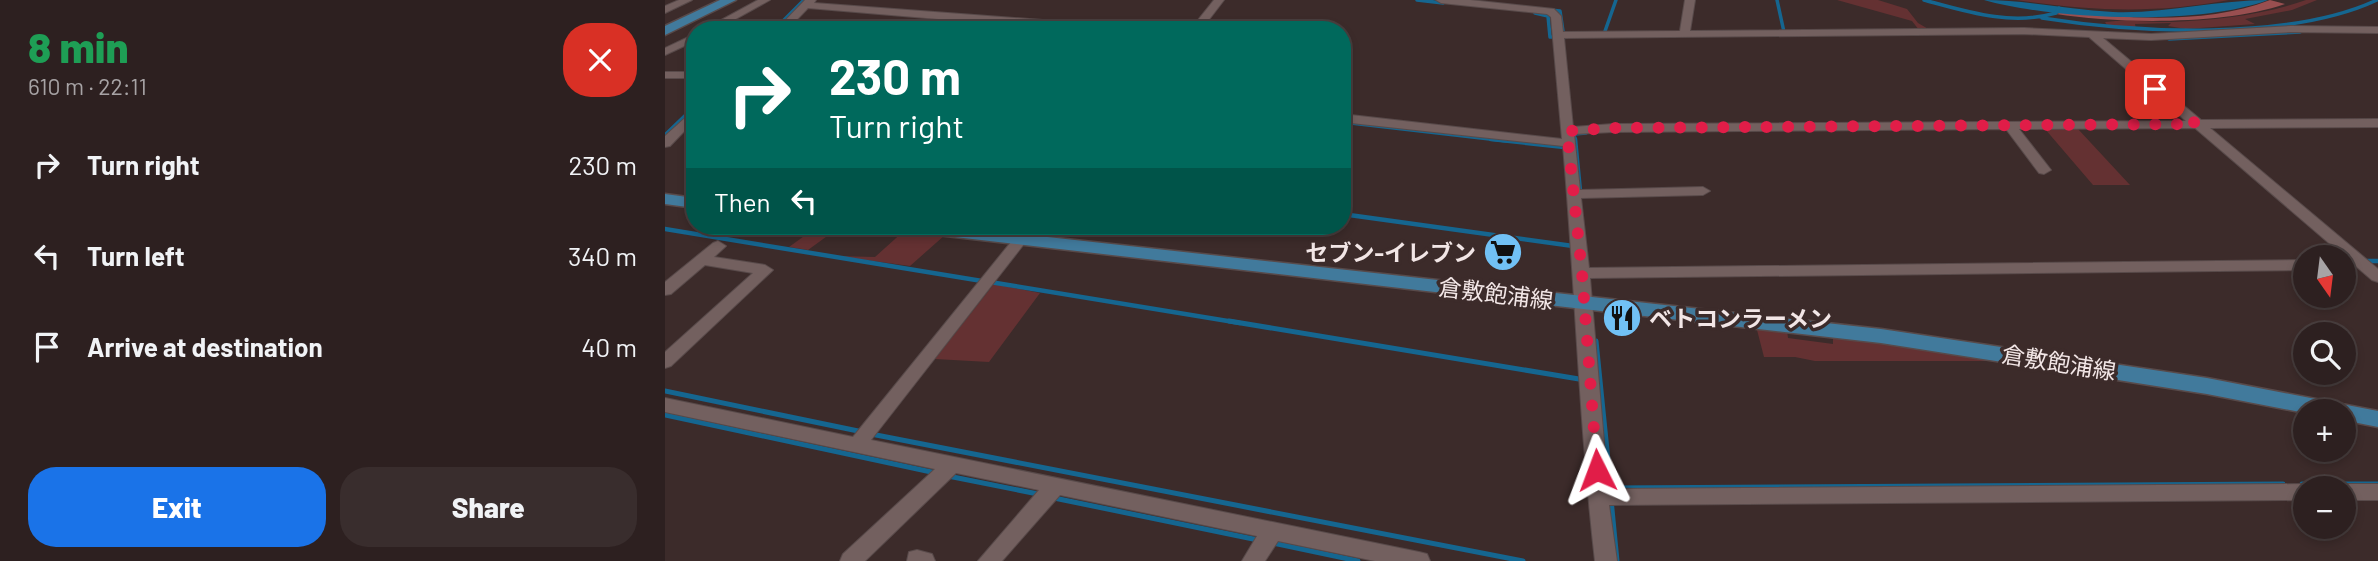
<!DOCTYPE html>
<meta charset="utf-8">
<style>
:root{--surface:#2d2020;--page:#392d2d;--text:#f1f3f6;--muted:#a7a3a5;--line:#483e3e;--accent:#1a73e8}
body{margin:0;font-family:Barlow,"Noto Sans JP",sans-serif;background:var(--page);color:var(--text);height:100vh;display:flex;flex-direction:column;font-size:26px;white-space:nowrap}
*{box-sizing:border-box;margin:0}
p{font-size:23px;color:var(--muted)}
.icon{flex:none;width:38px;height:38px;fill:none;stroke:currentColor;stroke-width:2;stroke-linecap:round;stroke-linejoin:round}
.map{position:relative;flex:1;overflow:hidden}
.details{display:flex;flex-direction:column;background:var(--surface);width:665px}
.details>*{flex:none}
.top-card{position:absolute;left:21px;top:21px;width:665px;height:214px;border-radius:28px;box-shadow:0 4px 10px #0003,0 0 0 2px var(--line);background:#00695c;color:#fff;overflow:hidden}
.needle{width:46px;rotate:166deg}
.fabs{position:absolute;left:1628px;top:245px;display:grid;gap:14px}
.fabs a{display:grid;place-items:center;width:63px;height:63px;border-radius:50%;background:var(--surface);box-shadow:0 4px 10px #0003,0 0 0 2px var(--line);font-size:35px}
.pin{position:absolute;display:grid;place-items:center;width:60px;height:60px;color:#fff;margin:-30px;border-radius:14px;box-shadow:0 4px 10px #0006}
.me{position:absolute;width:77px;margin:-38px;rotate:357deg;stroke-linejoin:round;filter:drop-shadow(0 0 5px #0008)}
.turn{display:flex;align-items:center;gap:24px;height:147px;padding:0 28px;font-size:32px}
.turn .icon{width:91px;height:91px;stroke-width:2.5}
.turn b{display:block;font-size:49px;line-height:60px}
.then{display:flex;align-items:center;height:66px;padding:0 28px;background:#0003;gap:14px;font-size:26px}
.round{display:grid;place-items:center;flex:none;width:74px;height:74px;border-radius:28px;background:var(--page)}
.head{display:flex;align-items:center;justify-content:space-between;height:119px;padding:0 28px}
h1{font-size:42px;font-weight:800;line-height:52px;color:#1e9e55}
.cta{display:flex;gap:14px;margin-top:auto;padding:14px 28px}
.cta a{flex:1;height:80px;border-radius:28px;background:var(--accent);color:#fff;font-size:28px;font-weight:800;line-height:80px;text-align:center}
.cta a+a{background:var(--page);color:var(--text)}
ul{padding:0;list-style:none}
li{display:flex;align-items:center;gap:21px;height:91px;padding:0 28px}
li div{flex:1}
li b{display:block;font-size:26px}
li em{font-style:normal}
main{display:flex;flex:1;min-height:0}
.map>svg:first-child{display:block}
.green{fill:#643132}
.forest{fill:#994f50}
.water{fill:#156690}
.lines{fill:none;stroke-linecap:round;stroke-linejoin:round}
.stream-far2{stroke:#156690;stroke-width:3.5}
.stream-far1{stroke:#156690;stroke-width:4.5}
.stream{stroke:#156690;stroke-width:5}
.minor-casing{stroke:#584a4a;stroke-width:2}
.major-casing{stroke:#584a4a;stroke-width:3}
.minor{fill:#73605f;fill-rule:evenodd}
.major{fill:#417a9c;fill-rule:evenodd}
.route{stroke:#e11d48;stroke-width:12;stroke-dasharray:0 21.6}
.labels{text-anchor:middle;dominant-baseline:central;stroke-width:7;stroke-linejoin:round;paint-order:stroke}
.poi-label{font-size:23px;font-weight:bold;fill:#f2e6e6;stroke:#3c2b2a;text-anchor:end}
.street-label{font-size:23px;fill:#f2e6e6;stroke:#3c2b2a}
</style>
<main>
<section class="details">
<div class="head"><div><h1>8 min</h1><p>610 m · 22:11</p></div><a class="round" style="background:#d93025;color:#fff"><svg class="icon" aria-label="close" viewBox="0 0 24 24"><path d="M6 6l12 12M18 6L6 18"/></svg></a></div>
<ul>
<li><svg class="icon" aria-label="right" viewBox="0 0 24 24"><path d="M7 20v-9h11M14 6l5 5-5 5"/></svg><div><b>Turn right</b></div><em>230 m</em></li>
<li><svg class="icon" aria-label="left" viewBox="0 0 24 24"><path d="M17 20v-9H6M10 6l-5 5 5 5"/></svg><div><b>Turn left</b></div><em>340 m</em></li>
<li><svg class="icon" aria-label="arrive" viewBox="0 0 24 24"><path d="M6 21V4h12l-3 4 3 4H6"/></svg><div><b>Arrive at destination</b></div><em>40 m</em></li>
</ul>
<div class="cta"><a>Exit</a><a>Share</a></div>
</section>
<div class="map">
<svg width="1713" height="561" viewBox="0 0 1713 561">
<rect width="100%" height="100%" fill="#3c2b2a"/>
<path class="green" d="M 1172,0 L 1213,0 L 1242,9 L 1253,23 L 1265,30 L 1254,30 L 1247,21 Z
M 1351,0 L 1564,0 C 1491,14 1424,11 1351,0 Z
M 1641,0 L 1652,0 L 1627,10 L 1580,19 L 1590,24 L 1521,29 L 1503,26 L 1506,23 L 1470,24 L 1471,29 L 1443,27 L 1440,22 C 1461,19 1484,22 1506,22 C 1551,20 1598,15 1641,0 Z
M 1380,129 L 1413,129 L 1465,185 L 1428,185 Z
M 153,226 L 176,226 L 143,250 L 124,247 Z
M 240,230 L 280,235 L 245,266 L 171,256 L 210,257 Z
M 329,284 L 375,293 L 324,362 L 270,359 Z
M 1091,326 L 1122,330 L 1123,338 L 1168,344 L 1168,335 L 1323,357 L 1325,361 L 1150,361 L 1130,357 L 1099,357 Z"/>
<path class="forest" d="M 1605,0 L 1620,4 C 1560,25 1453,24 1391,14 L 1398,12 C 1464,18 1541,25 1605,0 Z"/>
<path class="water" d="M 1319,0 C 1362,0 1405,10 1448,12 C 1500,14 1551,0 1603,0 C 1535,26 1390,20 1319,0 Z"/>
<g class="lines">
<path class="stream-far2" d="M 752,0 L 778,3
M 1112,0 L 1119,32
M 1259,0 C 1303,12 1346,26 1391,13 L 1394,8
M 885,10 L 895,11 L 899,38
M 870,13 L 883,16 L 885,37 L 894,37
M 1377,18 C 1471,33 1625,41 1712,0
M 109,30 L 139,0
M 939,34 L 951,0
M 1504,39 L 1635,32
M 677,122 L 842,141
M 909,133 L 910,141
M 910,134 L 921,133
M 0,135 L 30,106"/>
<path class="stream-far1" d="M 826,139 L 899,147
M 910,139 L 915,191
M 677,214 L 908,246
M 0,229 L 317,281
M 1700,261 L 1713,261
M 1678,262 L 1691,262
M 325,282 L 575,323"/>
<path class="stream" d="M 564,321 L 920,380
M 931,341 L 946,490
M 0,391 L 198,432
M 0,415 L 271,473
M 206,434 L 858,561
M 283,476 L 373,494
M 1637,484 L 1713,484
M 946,488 L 1618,484
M 389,498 L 593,540
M 946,499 L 952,561
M 608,543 L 693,561"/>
<g class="minor-casing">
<path id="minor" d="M 14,0 L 27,0 L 0,13 L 0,6 Z
M 93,0 L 105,0 L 51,30 L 38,30 Z
M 140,0 L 151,0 L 149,3 L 472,27 L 477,30 L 403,30 L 143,8 L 122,30 L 111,30 Z
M 549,0 L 559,0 L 536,30 L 525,30 Z
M 771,0 L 805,0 L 889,9 L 896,16 L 898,32 L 1015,31 L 1020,0 L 1030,0 L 1025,31 L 1359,28 L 1486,34 L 1626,26 L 1713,27 L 1713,33 L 1626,32 L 1486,40 L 1438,38 L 1536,120 L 1713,119 L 1713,127 L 1545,128 L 1713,269 L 1713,282 L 1707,280 L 1530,128 L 1354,129 L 1386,170 L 1379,174 L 1374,173 L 1341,129 L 948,132 L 909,134 L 915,190 L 1038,187 L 1045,191 L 1038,195 L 916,198 L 924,268 L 1640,260 L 1640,270 L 925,278 L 943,489 L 1640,484 L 1648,488 L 1640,488 L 1640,500 L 944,505 L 952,561 L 930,561 C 914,423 910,283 898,146 L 677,122 L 677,114 L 897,139 L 886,17 L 882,14 L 776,3 ZM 1359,34 L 1424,37 L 1521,121 L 948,124 L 908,127 L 899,38 Z
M 30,34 L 30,41 L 0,55 L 0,48 Z
M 0,72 L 30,72 L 30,78 L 0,78 Z
M 30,109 L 30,120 L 5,146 L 0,147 L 0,136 Z
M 359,226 L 373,226 L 206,440 L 754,552 L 762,554 L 765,561 L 710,561 L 613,541 L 600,561 L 577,561 L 592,536 L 395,495 L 337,561 L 313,561 L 374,490 L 291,473 L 200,561 L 175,561 L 178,554 L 270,469 L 0,412 L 0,398 L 188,437 Z
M 53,241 L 61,246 L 49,257 L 100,265 L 108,270 L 6,366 L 0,368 L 0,352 L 88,273 L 40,265 L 6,294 L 0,295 L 0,282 L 48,243 Z
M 1678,484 L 1713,484 L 1713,500 L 1678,500 L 1678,488 L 1670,488 Z
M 252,550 L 267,554 L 270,561 L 242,561 L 244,552 Z"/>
</g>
<g class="major-casing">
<path id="major" d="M 55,0 L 71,0 L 0,35 L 0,26 Z
M 0,194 L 30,198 L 30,208 L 0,204 Z
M 228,226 L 283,226 L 1216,329 L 1542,378 L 1713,411 L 1713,427 L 1678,420 L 1678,411 L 1640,413 L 1542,394 L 1216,343 L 237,231 Z"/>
</g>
<use href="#minor" class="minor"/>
<use href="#major" class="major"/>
</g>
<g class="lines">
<path class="route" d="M 932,470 L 917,273 L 902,131 L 948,128 L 1531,124 L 1490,89"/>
</g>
<defs>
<g id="supermarket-disc" transform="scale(2.0125)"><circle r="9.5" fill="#71c1f5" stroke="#3c2b2a"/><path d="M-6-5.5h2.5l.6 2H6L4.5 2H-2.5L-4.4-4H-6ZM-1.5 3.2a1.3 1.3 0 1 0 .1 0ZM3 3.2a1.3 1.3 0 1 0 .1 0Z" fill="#111"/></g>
<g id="restaurant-disc" transform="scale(2.0125)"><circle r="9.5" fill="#71c1f5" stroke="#3c2b2a"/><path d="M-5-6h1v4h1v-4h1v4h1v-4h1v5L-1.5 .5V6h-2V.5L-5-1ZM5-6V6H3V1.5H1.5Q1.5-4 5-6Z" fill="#111"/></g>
</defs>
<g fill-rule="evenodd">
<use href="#supermarket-disc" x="838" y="252"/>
<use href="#restaurant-disc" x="957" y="318"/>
</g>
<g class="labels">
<g class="poi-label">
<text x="811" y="252">セブン-イレブン</text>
<text x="984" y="318" text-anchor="start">ベトコンラーメン</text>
</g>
<g class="street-label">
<text transform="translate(831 293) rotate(7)">倉敷飽浦線</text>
<text transform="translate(1394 362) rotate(9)">倉敷飽浦線</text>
</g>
</g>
</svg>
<div class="fabs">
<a><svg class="needle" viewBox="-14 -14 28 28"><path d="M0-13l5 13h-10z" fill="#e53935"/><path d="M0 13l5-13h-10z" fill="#a7a3a5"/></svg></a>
<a><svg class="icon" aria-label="search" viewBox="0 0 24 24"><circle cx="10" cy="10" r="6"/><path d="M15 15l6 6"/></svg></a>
<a>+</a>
<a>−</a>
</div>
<div class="pin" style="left:1490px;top:89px;background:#d93025"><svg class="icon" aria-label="arrive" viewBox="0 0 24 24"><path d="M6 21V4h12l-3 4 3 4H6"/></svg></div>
<svg class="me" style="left:932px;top:470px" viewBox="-20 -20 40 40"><path d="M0-17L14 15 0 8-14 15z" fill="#e11d48" stroke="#fff" stroke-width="4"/></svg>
<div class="top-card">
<div class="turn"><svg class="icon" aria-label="right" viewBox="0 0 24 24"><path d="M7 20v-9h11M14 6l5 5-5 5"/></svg><div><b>230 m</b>Turn right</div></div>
<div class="then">Then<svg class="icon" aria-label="left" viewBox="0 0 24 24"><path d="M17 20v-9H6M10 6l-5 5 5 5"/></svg></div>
</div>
</div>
</main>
